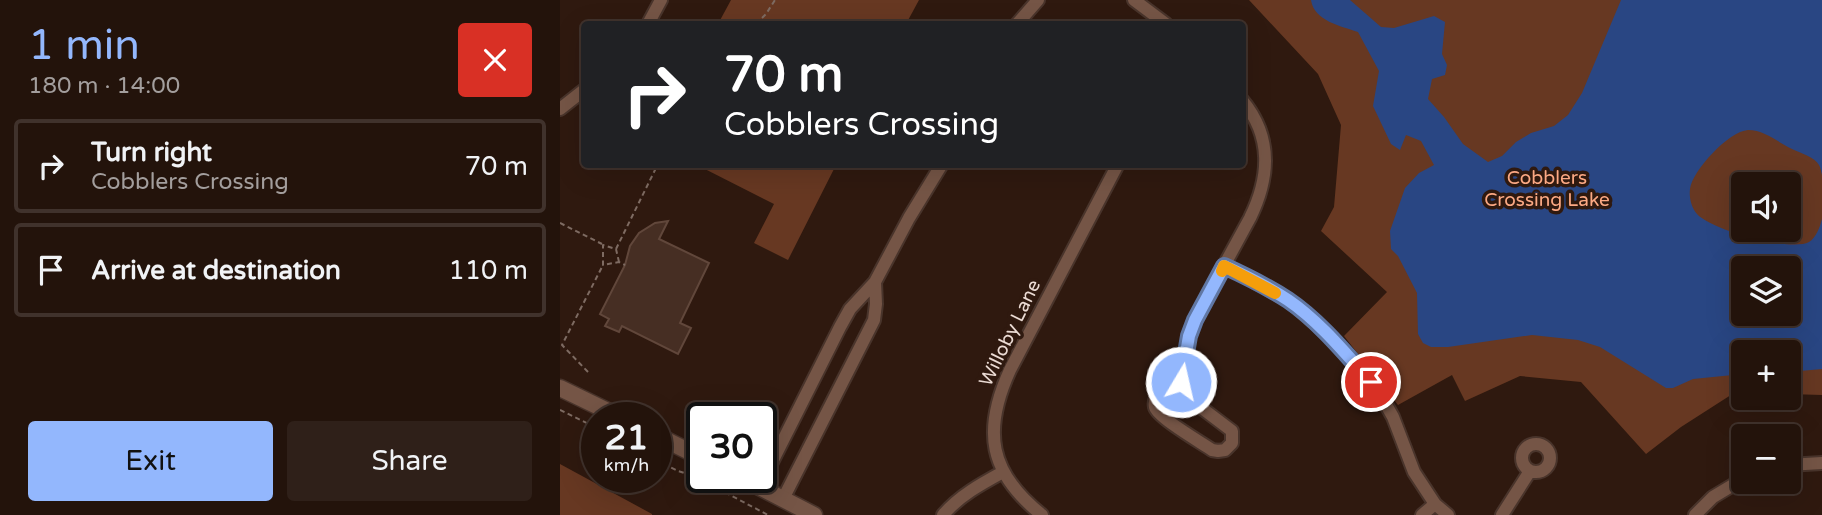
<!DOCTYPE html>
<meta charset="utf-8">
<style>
:root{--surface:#23130b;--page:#2f2019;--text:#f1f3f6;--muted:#a39e9d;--line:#40322c;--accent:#93b7fd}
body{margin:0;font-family:"Varela Round",sans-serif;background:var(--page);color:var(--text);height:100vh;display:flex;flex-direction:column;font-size:26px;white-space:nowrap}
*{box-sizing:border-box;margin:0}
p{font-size:23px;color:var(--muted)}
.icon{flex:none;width:38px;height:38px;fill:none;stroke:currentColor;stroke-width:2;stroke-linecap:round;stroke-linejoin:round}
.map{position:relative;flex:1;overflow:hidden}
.sheet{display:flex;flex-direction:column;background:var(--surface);width:560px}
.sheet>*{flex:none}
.banner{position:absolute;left:21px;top:21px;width:665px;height:147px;border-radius:7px;box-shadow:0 7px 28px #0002,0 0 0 2px var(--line);background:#202124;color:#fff;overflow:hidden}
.controls{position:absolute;left:1171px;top:172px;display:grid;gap:14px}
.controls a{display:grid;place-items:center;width:70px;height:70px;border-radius:7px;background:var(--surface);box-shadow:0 7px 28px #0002,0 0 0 2px var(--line);font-size:35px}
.speed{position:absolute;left:21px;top:402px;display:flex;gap:14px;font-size:35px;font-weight:700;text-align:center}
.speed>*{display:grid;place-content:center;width:91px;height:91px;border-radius:50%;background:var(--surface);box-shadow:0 7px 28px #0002,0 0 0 2px var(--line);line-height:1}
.speed small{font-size:18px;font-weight:400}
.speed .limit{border:4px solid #111;border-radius:10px;background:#fff;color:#111}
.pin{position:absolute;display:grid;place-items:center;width:60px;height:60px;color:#fff;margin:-30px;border:4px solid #fff;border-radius:50%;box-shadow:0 2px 7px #0007}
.me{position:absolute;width:77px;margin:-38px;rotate:9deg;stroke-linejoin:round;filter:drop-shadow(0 0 5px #0008)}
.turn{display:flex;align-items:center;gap:24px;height:147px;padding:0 28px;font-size:32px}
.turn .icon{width:91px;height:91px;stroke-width:2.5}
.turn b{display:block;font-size:49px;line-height:60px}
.round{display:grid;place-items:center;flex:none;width:74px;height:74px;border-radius:7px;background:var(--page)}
.head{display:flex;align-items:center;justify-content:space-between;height:119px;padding:0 28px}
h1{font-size:42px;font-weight:600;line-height:52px;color:var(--accent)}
.primary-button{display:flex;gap:14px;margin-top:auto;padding:14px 28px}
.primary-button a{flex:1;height:80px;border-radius:7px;background:var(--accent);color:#111;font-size:28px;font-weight:600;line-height:80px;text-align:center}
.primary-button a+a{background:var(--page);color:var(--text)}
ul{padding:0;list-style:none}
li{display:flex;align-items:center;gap:21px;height:94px;margin:0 14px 10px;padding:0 14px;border:4px solid var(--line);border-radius:7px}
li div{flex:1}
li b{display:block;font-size:26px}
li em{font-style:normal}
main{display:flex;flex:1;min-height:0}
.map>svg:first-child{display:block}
.green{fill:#673822;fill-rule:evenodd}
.water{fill:#294683;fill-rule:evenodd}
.building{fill:#462e23;stroke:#61473b;stroke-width:2}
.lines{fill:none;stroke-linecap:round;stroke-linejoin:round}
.minor-casing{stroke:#49342b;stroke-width:16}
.tertiary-casing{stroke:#49342b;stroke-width:19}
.path{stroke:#7e6b62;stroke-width:2;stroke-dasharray:5 3.5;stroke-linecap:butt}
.minor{stroke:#755546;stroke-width:12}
.tertiary{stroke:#755546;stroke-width:16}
.route-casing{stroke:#6077a4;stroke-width:18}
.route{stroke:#93b7fd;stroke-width:12}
.slow{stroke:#f59e0b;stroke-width:12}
.labels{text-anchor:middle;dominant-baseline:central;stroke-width:7;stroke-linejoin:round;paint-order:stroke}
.park-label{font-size:19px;fill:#fca984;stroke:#2f190f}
.street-label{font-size:19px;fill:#ebdbd4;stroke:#2f190f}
</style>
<main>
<section class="sheet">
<div class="head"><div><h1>1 min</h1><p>180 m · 14:00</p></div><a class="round" style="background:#d93025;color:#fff"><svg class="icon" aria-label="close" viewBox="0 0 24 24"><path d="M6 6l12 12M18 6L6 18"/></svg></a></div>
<ul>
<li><svg class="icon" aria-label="right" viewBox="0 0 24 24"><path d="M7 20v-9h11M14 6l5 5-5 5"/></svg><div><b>Turn right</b><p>Cobblers Crossing</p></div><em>70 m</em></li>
<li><svg class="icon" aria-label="arrive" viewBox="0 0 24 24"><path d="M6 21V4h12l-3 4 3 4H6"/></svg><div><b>Arrive at destination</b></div><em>110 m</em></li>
</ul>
<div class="primary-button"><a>Exit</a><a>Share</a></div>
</section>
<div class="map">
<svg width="1262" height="515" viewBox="0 0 1262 515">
<rect width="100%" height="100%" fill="#2f190f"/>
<path class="green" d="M 171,0 L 359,0 L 346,24 L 158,24 Z
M 689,0 L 1262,0 L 1262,395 L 1229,394 L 1228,352 L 1183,352 L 1183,393 L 1174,393 L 1121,427 L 1086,454 L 1021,382 L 960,376 L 905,401 L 892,375 L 838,405 L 784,336 L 827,292 L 761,231 L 774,207 L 781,125 L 758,74 ZM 1183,184 L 1228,184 L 1228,229 L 1183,229 ZM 1183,268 L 1228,268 L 1228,313 L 1183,313 Z
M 137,165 L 276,165 L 228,260 L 194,243 L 214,204 Z
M 0,464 L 92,514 L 92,515 L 0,515 Z"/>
<path class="water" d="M 751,0 L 790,0 L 821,27 L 834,28 L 874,16 L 885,22 L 882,54 L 887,65 L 885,75 L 872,79 L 868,99 L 884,117 L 903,144 L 928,162 L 942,156 L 956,142 L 971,133 L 994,126 L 1008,115 L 1022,93 L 1061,0 L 1262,0 L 1262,175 C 1261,172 1261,168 1259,165 C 1255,157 1240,153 1232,149 C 1217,142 1205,130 1188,130 C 1169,131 1132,171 1130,189 C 1129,197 1131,207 1137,214 C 1151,230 1230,252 1249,242 C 1256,238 1260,227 1262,219 L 1262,369 L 1229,372 L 1228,352 L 1183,352 L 1183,374 L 1133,379 L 1113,388 L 1106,388 L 1040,347 L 1018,340 L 972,335 L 888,347 L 871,347 L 863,343 L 858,334 L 857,293 L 838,256 L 831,249 L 830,231 L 845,188 L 859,173 L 874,165 L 861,141 L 846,135 L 840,150 L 831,144 L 813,106 L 819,71 L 798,32 C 781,26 754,21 751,0 ZM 1183,268 L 1228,268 L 1228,313 L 1183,313 Z"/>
<path class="building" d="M 108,221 L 99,239 L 149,263 L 120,323 L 131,328 L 118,354 L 62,326 L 59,332 L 45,326 L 49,319 L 40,314 L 65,265 L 70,246 L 79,233 L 95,223 Z"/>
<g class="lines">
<g class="minor-casing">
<path id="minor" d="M 574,0 L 606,24
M 88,24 L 101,0
M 457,24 L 478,0
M 0,109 L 24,90
M 665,266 L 728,300 L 764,331 L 789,357 L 811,382 L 824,401 L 833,417 L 854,472 L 875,504 L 888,515
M 621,382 C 611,386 592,393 595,407 C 597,417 642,443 652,450 L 658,451 L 665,450 L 672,443 L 672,431 L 643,409 L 629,390 L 621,382 L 629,336 L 635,319 L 690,218 C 710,177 713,137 682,100
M962 458a14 14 0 1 1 28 0a14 14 0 1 1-28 0Z
M 1228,465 L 1262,463
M 200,486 L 280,327 L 290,309 L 315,282 L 349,218 L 382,164
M 223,499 L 314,320 L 316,304 L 315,282
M 383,515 C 399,496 421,484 443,472
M 482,515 C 429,473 422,431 450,370 L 558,164
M 862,515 L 875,504
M 942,515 L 970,471
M 1135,515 L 1153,497 L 1183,479"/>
</g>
<g class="tertiary-casing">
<path id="tertiary" d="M 0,388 L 62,418
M 96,435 L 142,458
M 182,478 L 254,515"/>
</g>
<path class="path" d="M 196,24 L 206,14 L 215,0
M 0,223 L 42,244
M 56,249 L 98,164
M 59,262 L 56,249 L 43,245 L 43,265 L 59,262 L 65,265
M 28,372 L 2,345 L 43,265
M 0,410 L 37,428
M 96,460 L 118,471 L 134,476 L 208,515"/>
<use href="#minor" class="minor"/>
<use href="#tertiary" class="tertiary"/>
</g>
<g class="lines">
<g class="route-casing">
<path id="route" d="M 621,382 L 629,336 L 635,320 L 664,266 C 686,276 708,287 728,300 C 759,321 786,354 811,382"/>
</g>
<use href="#route" class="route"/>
<path class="slow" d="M 662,271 L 664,266 L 715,293"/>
</g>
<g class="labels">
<g class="park-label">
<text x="987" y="178">Cobblers<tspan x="987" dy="22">Crossing Lake</tspan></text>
</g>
<g class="street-label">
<text transform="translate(450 333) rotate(-64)">Willoby Lane</text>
</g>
</g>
</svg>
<div class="controls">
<a><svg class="icon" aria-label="sound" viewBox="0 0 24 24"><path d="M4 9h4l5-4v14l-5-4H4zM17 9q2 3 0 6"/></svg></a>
<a><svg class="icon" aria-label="layers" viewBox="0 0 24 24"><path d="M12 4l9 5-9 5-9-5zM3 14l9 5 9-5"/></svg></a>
<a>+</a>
<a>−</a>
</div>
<div class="speed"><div>21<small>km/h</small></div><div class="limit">30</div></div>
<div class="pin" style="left:811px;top:382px;background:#d93025"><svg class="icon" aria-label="arrive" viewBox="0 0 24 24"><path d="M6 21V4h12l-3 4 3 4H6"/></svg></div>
<svg class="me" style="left:621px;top:382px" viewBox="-20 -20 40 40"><circle r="17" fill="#93b7fd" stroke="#fff" stroke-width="3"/><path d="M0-11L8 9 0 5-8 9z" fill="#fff"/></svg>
<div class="banner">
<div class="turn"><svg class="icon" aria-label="right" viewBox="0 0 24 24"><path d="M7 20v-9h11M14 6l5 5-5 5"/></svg><div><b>70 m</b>Cobblers Crossing</div></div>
</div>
</div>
</main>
